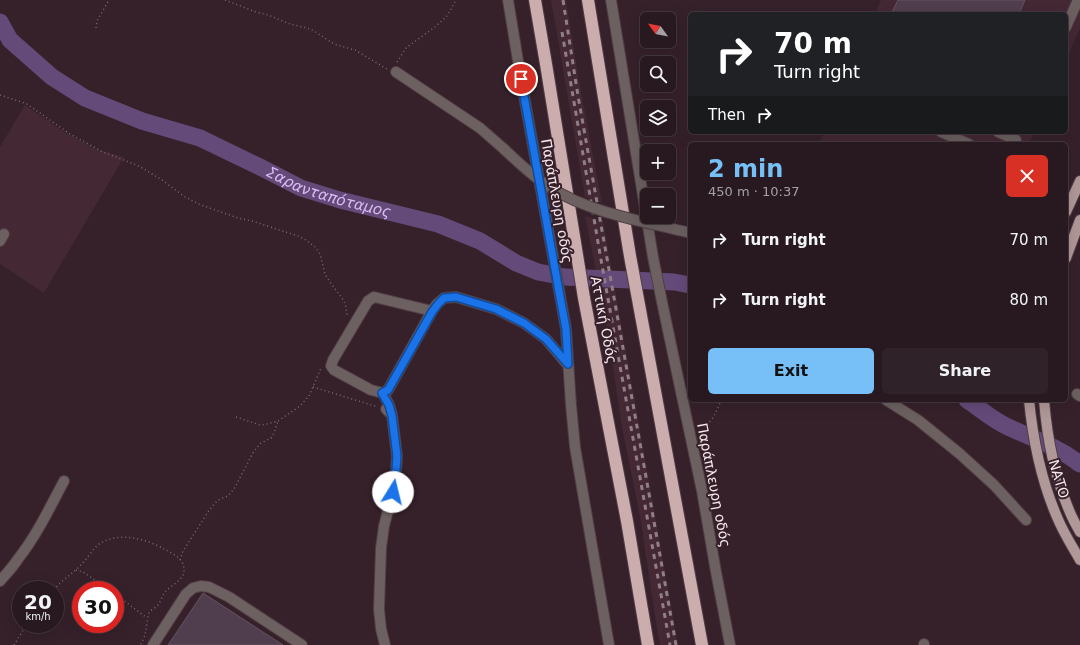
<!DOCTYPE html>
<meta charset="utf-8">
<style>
:root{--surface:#281920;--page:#302229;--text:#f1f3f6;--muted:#a5a0a5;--line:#44383e;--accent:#77c0f7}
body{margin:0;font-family:"DejaVu Sans",sans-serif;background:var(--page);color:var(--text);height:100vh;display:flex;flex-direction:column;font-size:15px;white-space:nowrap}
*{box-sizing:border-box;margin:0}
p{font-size:13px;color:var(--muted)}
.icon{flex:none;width:22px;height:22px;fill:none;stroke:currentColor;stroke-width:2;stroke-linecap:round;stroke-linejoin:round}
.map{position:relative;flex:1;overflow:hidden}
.sheet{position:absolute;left:688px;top:142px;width:380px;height:260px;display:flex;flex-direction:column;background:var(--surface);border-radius:6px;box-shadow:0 4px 16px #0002,0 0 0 1px var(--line)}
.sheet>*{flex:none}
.banner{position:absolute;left:688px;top:12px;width:380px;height:122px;border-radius:6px;box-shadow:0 4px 16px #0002,0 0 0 1px var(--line);background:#202124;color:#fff;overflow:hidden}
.needle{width:26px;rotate:303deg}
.tools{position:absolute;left:640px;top:12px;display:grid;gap:8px}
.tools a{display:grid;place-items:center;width:36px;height:36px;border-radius:6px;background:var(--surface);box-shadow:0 4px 16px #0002,0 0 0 1px var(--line);font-size:20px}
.speed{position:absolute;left:12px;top:581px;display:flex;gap:8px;font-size:20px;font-weight:700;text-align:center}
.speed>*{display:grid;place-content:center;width:52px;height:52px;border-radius:50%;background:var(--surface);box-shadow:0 4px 16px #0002,0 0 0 1px var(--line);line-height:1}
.speed small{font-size:10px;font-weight:400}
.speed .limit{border:6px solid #d22;background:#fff;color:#111}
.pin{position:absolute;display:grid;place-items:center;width:34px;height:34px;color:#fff;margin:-17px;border:2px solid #fff;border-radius:50%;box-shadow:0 1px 4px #0007}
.me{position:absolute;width:44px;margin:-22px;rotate:9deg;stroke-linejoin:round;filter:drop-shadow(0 0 3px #0008)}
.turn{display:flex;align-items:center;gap:14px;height:84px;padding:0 20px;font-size:18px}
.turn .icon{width:52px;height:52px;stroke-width:2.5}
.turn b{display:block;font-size:28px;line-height:34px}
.then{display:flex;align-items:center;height:38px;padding:0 20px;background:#0003;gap:8px;font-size:15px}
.round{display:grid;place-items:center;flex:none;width:42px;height:42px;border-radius:6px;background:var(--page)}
.head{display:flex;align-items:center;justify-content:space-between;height:68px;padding:0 20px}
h1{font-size:24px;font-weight:800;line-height:30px;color:var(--accent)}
.cta{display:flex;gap:8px;margin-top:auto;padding:8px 20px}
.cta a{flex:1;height:46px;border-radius:6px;background:var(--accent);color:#111;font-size:16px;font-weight:800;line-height:46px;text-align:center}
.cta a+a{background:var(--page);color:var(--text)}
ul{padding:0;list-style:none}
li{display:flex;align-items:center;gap:12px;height:60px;padding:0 20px}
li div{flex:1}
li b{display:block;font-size:15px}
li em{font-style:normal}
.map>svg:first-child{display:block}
.built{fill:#442834}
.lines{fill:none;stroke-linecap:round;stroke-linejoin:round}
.river{stroke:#644a79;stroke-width:17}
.building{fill:#503e4e;stroke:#655262}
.minor-casing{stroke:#513d45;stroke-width:12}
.major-casing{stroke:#513d45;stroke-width:12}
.highway-casing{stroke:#513d45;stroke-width:14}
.path{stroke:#7b6870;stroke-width:1.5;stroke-dasharray:1 3;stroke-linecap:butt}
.minor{stroke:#6c6060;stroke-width:10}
.major{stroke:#b09798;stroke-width:10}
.highway{stroke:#cbadae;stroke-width:12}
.rail{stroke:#917f86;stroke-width:3;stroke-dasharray:5 5;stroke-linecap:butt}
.minor-bridge-casing{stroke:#513d45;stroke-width:12;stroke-linecap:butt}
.minor-bridge{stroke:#6c6060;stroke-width:10}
.route-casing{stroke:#114b97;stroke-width:10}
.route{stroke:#1a73e8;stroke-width:7}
.labels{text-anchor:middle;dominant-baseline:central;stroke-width:4;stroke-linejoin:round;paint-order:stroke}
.street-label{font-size:14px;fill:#f6e7ec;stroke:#36212a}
.water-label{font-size:15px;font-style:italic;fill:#dabaf5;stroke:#36212a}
</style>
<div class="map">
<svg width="1080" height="645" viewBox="0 0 1080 645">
<rect width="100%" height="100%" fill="#36212a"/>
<path class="built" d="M 551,0 L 566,0 L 579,81 L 602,203 L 585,197 Z
M 881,0 L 1080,0 L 1080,28 L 1066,60 L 1066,14 L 875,14 Z
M 25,105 L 66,133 L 96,149 L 124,157 L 44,293 L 0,264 L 0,147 Z
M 824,132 L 1035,132 L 1029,144 L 824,144 L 820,141 Z
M 585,216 L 603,221 L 678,645 L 660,645 L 654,610 L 640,516 L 622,428 L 607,327 Z"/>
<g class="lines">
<g class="river">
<path id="s1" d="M 0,22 L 10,40 L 52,77 L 85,98 L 142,121 L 200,138 L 262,168 L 301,188 L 340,200 L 438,224 L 480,241 L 516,263 L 538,272 L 565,277 L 674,282 L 690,285"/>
<path d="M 967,400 C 979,408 993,420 1006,426 C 1031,438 1057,446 1080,464"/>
</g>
</g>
<path class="building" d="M 898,0 L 1025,0 L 1019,14 L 891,14 Z
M 203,593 L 283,645 L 168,645 Z"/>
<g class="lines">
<g class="minor-casing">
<path id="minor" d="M 508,0 L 521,79 L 566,329 L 571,405 L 575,447 L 609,645
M 611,0 L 653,257 L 662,302 L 702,491 L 716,572 L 730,645
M 1066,27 L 1078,0
M 396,72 L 480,128 L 504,149
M 941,132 L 969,144
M 998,132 L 1016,140
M 0,241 L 4,234
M 383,393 L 388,390 L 432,311 L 437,304 L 444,298 L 456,297 L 496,309 L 524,323 L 546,339 L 568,365
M 1077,394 L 1080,396
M 886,400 L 918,420 L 960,454 L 994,485 L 1026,520
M 392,415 L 389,405 L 383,393 L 371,390 L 334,370 L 331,366 L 333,360 L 368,301 L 374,297 L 432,311
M 0,581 C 6,574 13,567 18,559 C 37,535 50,507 64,481
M 153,645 L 186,594 L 193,588 L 201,586 L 209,587 L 229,597 L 302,645
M 385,645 L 381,629 L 379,609 L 381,548 L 384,526 L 395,484 L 397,456 L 392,415 L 386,409
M 924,645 L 924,644"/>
</g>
<g class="major-casing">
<path id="major" d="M 1066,212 L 1080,181
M 1066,258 L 1080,220
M 1029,400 C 1033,440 1041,480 1057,517 C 1063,532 1072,546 1080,560
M 1044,400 C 1047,437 1054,475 1069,510 C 1072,518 1076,525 1080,532"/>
</g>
<g class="highway-casing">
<path id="highway" d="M 535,0 L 546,64 L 584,298 L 627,521 L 648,645
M 588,0 L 630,256 L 702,645"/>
</g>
<path class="path" d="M 225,0 L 256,12 L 268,15 L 290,24 L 307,28 L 314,31 L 331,42 L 337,45 L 355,50 L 387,69
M 96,28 L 97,21 L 109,0
M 397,62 L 406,48 L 435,27 L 447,16 L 456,0
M 0,95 L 27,104 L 70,134 L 103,152 L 139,166 L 162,180 L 185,197 L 201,205 L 238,218 L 252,221 L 298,236 L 306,240 L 315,247 L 320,254 L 325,274 L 330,282 L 344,301 L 346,307 L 347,316
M 313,387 L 378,407
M 236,417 L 260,425 L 267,424 L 278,421 L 300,406 L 309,396 L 321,368
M 699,427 C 702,426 706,425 708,423 C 715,418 717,407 722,400
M 180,560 L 183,551 L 208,512 L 215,503 L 220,499 L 228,496 L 234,489 L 254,451 L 261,443 L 271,438 L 274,433 L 278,421
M 76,570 L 83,572 L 110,590
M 54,590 C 62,580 72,574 81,565 C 87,559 92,550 99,544 C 119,531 147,539 166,550 C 173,554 184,559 184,569 C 185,580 171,585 165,592 C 162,596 161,601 158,605 C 156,608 151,609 149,613 C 148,615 148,620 147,622 C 146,631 145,638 140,645
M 115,594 L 147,618
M 14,645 L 27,624"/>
<use href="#minor" class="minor"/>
<use href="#major" class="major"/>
<use href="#highway" class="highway"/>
<path class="rail" d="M 563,0 L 578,96 L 676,645
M 562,32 L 600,254 L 670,645"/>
<g class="minor-bridge-casing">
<path id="minor-bridge" d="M 504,149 C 519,163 534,178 551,188 C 593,214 643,221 690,233"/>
</g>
<use href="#minor-bridge" class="minor-bridge"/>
</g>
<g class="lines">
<g class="route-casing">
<path id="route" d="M 393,492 L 395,484 L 397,456 L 392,416 L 389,405 L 382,393 L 388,390 L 432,312 L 438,304 L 444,298 L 456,297 L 496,309 L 524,323 L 546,339 L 568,364 L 566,329 L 560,297 L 521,79"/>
</g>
<use href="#route" class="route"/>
</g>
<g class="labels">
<g class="street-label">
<text transform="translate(557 201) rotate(80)">Παράπλευρη οδός</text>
<text transform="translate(604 320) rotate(79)">Αττική Οδός</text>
<text transform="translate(1059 479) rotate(73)">ΝΑΤΟ</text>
<text transform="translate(714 485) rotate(79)">Παράπλευρη οδός</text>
</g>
<g class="water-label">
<text stroke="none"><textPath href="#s1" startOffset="378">Σαρανταπόταμος</textPath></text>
</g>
</g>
</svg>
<div class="tools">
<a><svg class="needle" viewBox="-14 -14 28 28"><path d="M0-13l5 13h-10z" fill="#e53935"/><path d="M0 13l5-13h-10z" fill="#a5a0a5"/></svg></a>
<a><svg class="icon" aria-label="search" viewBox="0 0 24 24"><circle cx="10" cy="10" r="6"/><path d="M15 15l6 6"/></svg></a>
<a><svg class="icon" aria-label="layers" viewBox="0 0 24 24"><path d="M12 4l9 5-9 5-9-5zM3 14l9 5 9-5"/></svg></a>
<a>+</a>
<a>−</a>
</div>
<div class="speed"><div>20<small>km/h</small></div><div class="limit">30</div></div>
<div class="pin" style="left:521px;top:79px;background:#d93025"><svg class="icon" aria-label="arrive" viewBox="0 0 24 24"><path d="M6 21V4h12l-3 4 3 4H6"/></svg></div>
<svg class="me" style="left:393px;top:492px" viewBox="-20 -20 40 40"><circle r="19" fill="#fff"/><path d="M0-13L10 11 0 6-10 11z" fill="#1a73e8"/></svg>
<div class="banner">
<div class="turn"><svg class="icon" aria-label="right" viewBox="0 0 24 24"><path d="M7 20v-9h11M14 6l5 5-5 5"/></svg><div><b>70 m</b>Turn right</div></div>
<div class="then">Then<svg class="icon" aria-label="right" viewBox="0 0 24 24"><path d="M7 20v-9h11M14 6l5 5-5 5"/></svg></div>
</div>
<section class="sheet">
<div class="head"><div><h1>2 min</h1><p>450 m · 10:37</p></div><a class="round" style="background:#d93025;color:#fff"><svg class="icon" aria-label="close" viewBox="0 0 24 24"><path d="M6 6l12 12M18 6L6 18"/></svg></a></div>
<ul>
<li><svg class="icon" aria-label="right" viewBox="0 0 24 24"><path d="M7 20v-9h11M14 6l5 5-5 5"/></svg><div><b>Turn right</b></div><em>70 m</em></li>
<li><svg class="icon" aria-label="right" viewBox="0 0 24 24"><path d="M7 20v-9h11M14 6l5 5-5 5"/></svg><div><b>Turn right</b></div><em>80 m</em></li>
</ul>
<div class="cta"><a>Exit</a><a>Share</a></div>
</section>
</div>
